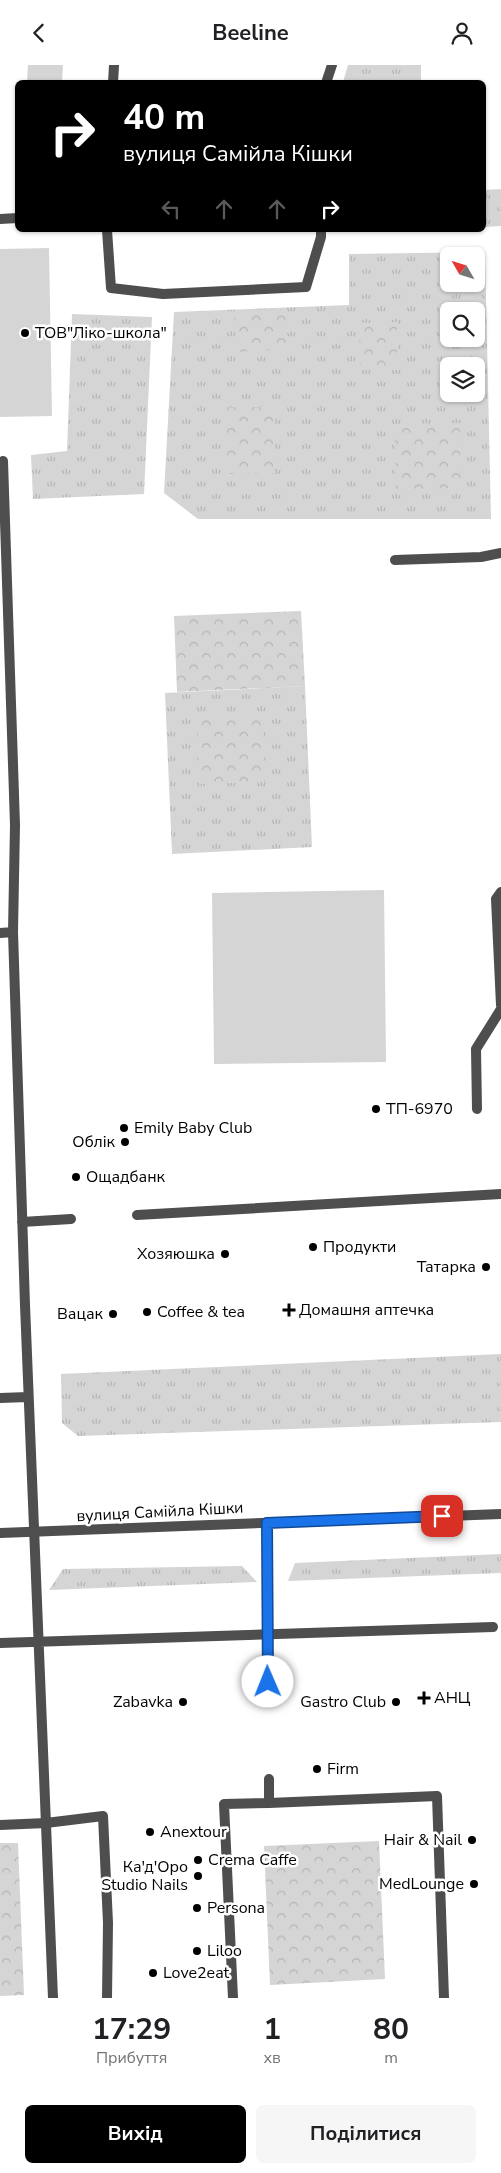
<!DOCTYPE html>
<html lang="uk">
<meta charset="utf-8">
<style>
:root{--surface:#fff;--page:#f6f6f6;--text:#202124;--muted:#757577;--accent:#000}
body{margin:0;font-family:"Nunito Sans",sans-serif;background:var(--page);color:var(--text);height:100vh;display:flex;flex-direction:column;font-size:19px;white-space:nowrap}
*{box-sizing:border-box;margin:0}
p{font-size:16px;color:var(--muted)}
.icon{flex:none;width:28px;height:28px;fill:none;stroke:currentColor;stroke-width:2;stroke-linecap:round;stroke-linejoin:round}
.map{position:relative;height:1933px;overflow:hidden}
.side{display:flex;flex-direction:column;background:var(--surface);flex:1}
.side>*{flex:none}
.hud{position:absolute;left:15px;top:15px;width:471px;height:152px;border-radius:8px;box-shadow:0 1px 4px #0004;background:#000;color:#fff;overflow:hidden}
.needle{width:32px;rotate:309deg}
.buttons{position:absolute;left:440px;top:182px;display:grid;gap:10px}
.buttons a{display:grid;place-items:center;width:45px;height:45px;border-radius:8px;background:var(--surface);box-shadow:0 1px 4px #0004;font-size:25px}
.pin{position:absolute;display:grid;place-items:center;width:42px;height:42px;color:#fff;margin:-21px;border-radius:10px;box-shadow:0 2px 8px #0006}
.me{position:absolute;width:55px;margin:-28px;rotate:359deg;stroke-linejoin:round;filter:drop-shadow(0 0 4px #0008)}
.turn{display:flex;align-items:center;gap:18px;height:105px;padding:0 25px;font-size:22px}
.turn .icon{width:65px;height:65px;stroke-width:2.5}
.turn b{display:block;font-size:35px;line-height:42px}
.lanes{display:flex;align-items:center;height:48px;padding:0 25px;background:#0003;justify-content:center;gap:25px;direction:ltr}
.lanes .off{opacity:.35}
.eta{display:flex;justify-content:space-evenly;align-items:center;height:85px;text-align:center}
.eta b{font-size:30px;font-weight:700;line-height:35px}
.button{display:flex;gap:10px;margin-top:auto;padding:10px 25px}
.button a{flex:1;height:58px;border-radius:8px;background:var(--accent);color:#fff;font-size:20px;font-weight:700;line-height:58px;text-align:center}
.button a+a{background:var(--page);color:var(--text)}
header{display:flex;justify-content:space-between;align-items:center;height:65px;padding:0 25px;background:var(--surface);font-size:22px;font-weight:700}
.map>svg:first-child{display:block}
.grass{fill:url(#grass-tufts);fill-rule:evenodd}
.forest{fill:url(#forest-crowns)}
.pitch{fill:#d5d5d5}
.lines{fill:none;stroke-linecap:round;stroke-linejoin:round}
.service{stroke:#4e4e4e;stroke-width:10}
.tertiary{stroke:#4e4e4e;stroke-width:10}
.route-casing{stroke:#114b97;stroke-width:12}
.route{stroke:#1a73e8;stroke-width:9}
.poi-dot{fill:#000;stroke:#fff;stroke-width:2}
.labels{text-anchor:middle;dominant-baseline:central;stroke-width:5;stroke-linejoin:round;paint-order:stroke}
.poi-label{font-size:16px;fill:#000;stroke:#fff;text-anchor:start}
.street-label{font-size:16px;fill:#000;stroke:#fff}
</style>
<header><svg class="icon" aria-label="back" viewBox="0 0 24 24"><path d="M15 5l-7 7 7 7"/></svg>Beeline<svg class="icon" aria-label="person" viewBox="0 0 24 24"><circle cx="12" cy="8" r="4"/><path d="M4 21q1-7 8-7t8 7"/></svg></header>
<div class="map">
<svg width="501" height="1933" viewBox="0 0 501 1933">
<defs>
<pattern id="grass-tufts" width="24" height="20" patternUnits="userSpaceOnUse" patternTransform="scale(1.25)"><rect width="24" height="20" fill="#d5d5d5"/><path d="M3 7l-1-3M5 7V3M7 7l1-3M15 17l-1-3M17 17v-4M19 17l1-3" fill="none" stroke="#b5b5b5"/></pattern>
<pattern id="forest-crowns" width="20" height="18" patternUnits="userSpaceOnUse" patternTransform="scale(1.25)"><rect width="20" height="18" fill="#d5d5d5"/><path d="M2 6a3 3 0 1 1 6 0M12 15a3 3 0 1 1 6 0" fill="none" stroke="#b5b5b5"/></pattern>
</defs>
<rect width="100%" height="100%" fill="#fff"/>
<path class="grass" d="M 348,0 L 421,0 L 421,17 L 343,17 Z
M 501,124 L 501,161 L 484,162 L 484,125 Z
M 485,187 L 491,454 L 198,454 L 164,428 L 174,247 L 349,240 L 349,189 ZM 449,191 L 476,191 L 476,219 L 449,219 ZM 449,246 L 476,246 L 476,274 L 449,274 ZM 449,301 L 476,301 L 476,329 L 449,329 Z
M 72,249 L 152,252 L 144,429 L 33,434 L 31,390 L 67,386 Z
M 305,621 L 312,782 L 172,789 L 165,628 Z
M 501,1289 L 501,1357 L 78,1371 L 62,1358 L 61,1309 Z
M 501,1489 L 501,1508 L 288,1516 L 295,1498 Z
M 242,1501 L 257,1517 L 49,1525 L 63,1504 Z"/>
<path class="forest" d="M 286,243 L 288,284 L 236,287 L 234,246 Z
M 397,257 L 397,305 L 360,305 L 359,258 Z
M 227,342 L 275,342 L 275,408 L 227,409 Z
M 460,358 L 461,423 L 396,424 L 395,359 Z
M 301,546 L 305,621 L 177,627 L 174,551 Z
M 263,651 L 265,717 L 199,719 L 197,653 Z
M 379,1776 L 385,1914 L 270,1920 L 264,1781 Z
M 0,1778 L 18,1778 L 24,1930 L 0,1931 Z"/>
<path class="pitch" d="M 28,0 L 63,0 L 62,17 L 27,17 Z
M 49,183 L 52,351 L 0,352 L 0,184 Z
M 384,825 L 386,997 L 214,999 L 212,828 Z"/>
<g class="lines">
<path class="service" d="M 113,18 L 114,0
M 326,18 L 332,0
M 0,154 L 18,153
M 107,165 L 111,223 L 163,229 L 306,222 L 321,172 L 321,165
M 3,396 L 15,760 L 13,867 L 25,1240 L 53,1933
M 395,495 L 481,492 L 501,488
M 501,827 L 496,834 L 501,940
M 0,868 L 13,867
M 477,1044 L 476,984 L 501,944
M 137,1150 L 501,1129
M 22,1157 L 71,1154
M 0,1333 L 28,1332
M 267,1457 L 268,1627
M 0,1578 L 493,1562
M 269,1738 L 437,1731 L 444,1933
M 0,1760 L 46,1758 L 103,1751 L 108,1858 L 107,1933
M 233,1933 L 224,1739 L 269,1738 L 269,1714"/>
<path class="tertiary" d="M 0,1468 L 501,1449"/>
</g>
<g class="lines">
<g class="route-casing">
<path id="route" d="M 268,1617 L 267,1458 L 442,1451"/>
</g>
<use href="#route" class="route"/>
</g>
<g class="poi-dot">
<circle cx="25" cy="268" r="5"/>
<circle cx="376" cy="1044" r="5"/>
<circle cx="124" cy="1063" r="5"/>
<circle cx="125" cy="1077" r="5"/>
<circle cx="76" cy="1112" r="5"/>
<circle cx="313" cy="1182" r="5"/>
<circle cx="225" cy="1189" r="5"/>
<circle cx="486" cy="1202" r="5"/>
<path d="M286.5 1237.5h5v5h5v5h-5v5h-5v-5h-5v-5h5z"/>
<circle cx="147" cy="1247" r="5"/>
<circle cx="113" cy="1249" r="5"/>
<path d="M421.5 1625.5h5v5h5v5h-5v5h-5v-5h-5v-5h5z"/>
<circle cx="183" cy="1637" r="5"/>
<circle cx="396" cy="1637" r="5"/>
<circle cx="317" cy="1704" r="5"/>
<circle cx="150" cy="1767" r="5"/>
<circle cx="472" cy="1775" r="5"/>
<circle cx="198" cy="1795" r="5"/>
<circle cx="198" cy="1811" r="5"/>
<circle cx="474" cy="1819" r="5"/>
<circle cx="197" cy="1843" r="5"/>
<circle cx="197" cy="1886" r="5"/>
<circle cx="153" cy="1908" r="5"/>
</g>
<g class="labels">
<g class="poi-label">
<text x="35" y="268">ТОВ"Ліко-школа"</text>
<text x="386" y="1044">ТП-6970</text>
<text x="134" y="1063">Emily Baby Club</text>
<text x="115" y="1077" text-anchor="end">Облік</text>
<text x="86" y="1112">Ощадбанк</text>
<text x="323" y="1182">Продукти</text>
<text x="215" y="1189" text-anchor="end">Хозяюшка</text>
<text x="476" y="1202" text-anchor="end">Татарка</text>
<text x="299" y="1245">Домашня аптечка</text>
<text x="157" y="1247">Coffee &amp; tea</text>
<text x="103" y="1249" text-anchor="end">Вацак</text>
<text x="434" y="1633">АНЦ</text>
<text x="173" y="1637" text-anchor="end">Zabavka</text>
<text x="386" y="1637" text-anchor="end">Gastro Club</text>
<text x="327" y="1704">Firm</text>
<text x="160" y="1767">Anextour</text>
<text x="462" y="1775" text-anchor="end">Hair &amp; Nail</text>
<text x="208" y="1795">Crema Caffe</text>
<text x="188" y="1802" text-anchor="end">Ка'д'Оро<tspan x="188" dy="18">Studio Nails</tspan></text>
<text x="464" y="1819" text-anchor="end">MedLounge</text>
<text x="207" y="1843">Persona</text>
<text x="207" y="1886">Liloo</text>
<text x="163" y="1908">Love2eat</text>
</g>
<g class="street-label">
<text transform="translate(160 1447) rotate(-3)">вулиця Самійла Кішки</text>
</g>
</g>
</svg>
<div class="buttons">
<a><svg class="needle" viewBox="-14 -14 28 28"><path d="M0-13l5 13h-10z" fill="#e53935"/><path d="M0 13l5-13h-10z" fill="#757577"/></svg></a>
<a><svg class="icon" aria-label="search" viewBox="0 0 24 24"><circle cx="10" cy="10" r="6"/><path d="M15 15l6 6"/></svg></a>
<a><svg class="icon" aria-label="layers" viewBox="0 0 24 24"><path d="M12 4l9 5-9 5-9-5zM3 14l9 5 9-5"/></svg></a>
</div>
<div class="pin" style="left:442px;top:1451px;background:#d93025"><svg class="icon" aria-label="arrive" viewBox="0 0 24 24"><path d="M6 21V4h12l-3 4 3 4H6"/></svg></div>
<svg class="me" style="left:268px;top:1617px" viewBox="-20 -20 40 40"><circle r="19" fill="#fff"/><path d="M0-13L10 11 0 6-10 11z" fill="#1a73e8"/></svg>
<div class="hud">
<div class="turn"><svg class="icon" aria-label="right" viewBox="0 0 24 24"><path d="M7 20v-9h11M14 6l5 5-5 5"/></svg><div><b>40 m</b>вулиця Самійла Кішки</div></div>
<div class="lanes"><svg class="icon off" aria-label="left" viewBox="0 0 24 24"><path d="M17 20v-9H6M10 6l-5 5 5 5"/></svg><svg class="icon off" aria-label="ahead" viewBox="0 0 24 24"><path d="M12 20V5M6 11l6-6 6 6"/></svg><svg class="icon off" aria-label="ahead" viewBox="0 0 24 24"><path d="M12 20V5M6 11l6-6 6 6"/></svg><svg class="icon" aria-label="right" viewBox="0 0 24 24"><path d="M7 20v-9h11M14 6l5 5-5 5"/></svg></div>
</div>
</div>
<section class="side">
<div class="eta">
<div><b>17:29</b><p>Прибуття</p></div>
<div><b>1</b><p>хв</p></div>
<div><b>80</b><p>m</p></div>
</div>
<div class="button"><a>Вихід</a><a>Поділитися</a></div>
</section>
